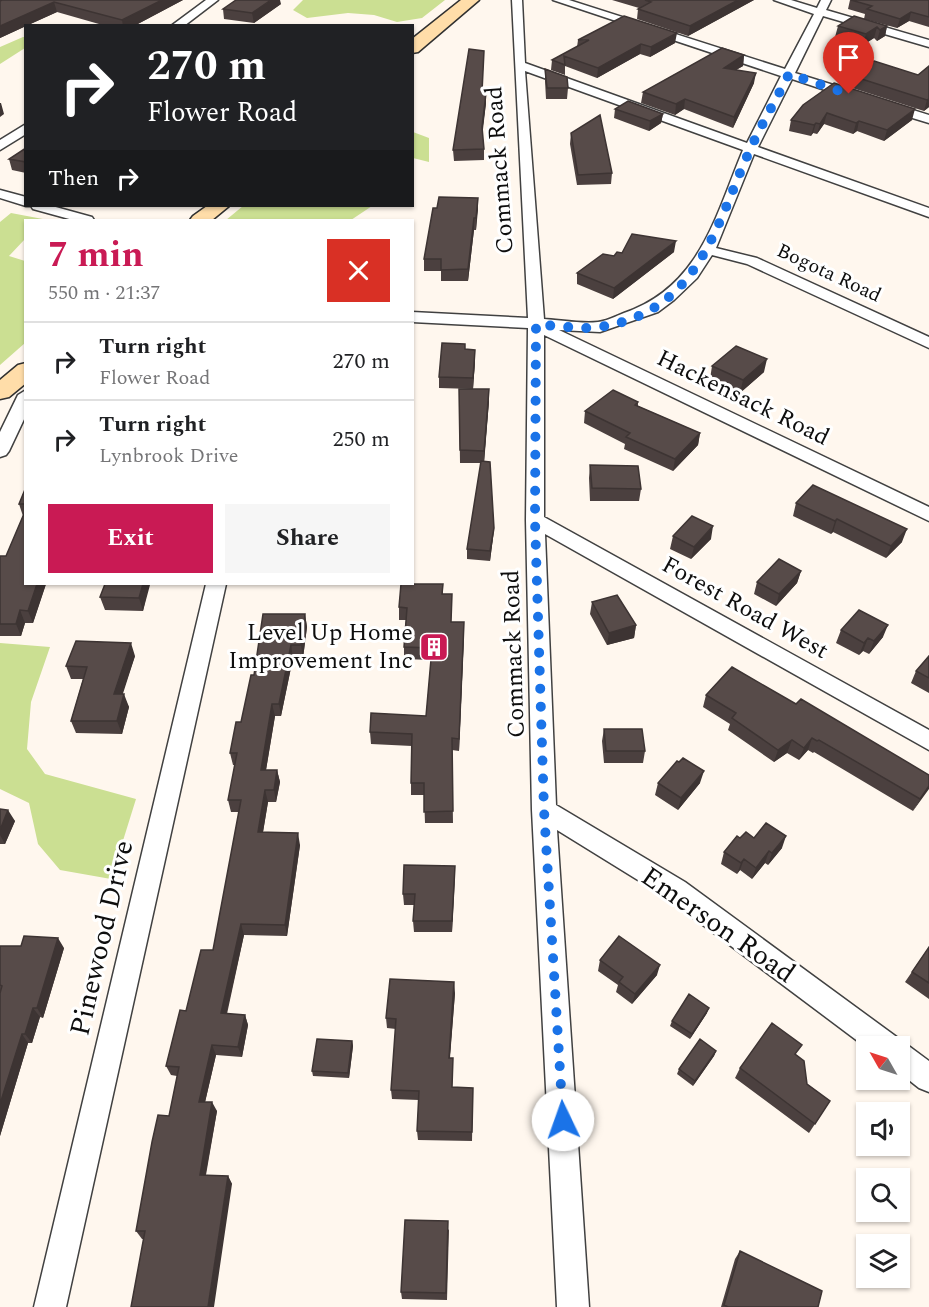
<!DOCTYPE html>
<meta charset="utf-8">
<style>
:root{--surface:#fff;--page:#f6f6f6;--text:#202124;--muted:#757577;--line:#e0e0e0;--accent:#c91a54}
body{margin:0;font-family:Spectral,serif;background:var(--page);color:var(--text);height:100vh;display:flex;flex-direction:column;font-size:22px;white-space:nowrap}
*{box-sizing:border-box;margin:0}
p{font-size:20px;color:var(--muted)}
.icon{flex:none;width:33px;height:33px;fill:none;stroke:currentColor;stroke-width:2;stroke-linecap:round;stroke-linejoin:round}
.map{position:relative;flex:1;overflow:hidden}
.sheet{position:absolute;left:24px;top:219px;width:390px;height:366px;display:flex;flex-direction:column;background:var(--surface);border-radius:0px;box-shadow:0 2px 4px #0004}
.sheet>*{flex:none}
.banner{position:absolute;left:24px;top:24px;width:390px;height:183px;border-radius:0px;box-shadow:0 2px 4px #0004;background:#202124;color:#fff;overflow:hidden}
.needle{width:39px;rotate:309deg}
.fabs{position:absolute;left:856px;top:1036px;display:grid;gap:12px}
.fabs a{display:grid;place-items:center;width:54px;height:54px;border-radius:0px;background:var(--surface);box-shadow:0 2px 4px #0004;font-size:30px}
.pin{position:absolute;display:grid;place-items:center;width:51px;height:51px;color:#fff;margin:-62px -26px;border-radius:50% 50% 50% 0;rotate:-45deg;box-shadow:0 0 6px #0007}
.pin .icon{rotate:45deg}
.me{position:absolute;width:66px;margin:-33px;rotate:357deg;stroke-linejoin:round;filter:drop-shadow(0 0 4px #0008)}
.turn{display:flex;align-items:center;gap:21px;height:126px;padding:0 24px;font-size:27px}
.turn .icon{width:78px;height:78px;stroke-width:2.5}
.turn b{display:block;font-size:42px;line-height:51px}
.then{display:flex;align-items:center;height:57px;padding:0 24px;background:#0003;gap:12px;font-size:22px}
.round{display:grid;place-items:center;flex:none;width:63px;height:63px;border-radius:0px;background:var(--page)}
.overview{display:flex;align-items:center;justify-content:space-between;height:102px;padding:0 24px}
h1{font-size:36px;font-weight:700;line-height:45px;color:var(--accent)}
.cta{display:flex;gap:12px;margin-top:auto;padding:12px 24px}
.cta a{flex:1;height:69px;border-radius:0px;background:var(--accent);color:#fff;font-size:24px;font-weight:700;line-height:69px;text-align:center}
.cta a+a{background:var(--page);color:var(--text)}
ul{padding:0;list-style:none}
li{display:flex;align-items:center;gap:18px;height:78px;padding:0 24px;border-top:2px solid var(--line)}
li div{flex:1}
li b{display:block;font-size:22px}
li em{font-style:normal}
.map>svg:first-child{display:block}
.forest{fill:#cbdf92}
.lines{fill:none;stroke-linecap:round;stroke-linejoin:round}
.minor-casing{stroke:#414141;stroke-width:3}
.secondary-casing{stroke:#303030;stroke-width:3}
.minor{fill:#fff;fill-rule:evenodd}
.secondary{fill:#ffdda9;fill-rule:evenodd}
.wall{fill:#4b403f}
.shaded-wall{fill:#3d3433}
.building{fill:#574b49;stroke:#3d3433;stroke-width:1.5}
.route{stroke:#1a73e8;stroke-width:10;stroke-dasharray:0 18}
.labels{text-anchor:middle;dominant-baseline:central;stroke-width:6;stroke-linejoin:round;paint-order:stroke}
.far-street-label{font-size:20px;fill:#0e0e0e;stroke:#fff}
.street-label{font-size:24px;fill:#0e0e0e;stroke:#fff}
.poi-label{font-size:24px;fill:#0e0e0e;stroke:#fff;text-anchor:end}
.near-street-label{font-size:28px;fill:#0e0e0e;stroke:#fff}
</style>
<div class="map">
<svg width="929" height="1307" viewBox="0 0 929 1307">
<rect width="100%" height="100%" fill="#fff7ee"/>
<path class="forest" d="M 303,0 L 445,0 L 422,18 L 397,22 L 374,15 L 348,13 L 307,18 L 293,10 Z
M 23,37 L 25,37 L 25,48 L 0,64 L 0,47 Z
M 413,132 L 429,138 L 429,162 L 413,158 Z
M 243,206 L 372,206 L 351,220 L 226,220 Z
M 11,213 L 48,220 L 26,220 L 25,239 L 9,256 L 25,261 L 25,343 L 0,365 L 0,222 Z
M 0,643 L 50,647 L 31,702 L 27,749 L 45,774 L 136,799 L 111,879 L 60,870 L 38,844 L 29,803 L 0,789 Z"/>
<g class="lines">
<g class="minor-casing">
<path id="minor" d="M 206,0 L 218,0 L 184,26 L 171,26 Z
M 512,0 L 522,0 L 525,63 L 747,143 L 781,76 L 553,0 L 569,0 L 785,69 L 814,14 L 774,0 L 791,0 L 817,8 L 821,0 L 831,0 L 826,10 L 929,40 L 929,47 L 823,16 L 795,73 L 859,93 L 861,96 L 855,100 L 792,79 L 758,147 L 929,208 L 929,217 L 754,154 L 716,248 L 757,258 L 929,337 L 929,348 L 747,264 L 712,255 L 697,278 L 674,300 L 658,312 L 600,332 L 559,330 L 929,507 L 929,521 L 544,335 L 544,517 L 929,730 L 929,750 L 545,534 L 556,805 L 685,882 L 898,1038 L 900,1043 L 910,1047 L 929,1061 L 929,1092 L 919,1088 L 900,1073 L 900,1047 L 867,1048 L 667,898 L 557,830 L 589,1307 L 557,1307 L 532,810 L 526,520 L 528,328 L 412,322 L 412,312 L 528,318 ZM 525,71 L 743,150 C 715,217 700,287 624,313 C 616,316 607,321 598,322 C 581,324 561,320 544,319 Z
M 887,102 L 929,115 L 929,123 L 883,109 L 881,106 Z
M 26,124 L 26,134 L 0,150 L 0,140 Z
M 0,190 L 26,197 L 26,206 L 29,206 L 26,206 L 0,198 Z
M 31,206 L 52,206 L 92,217 L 94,220 L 73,220 L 33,209 Z
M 26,390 L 26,415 L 9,451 L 6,455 L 0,457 L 0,432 L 18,395 Z
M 206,584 L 226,584 L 66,1307 L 34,1307 Z"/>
</g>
<g class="secondary-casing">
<path id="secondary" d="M 461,0 L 479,0 L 418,52 L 412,53 L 412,39 Z
M 207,206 L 229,206 L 212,220 L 190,220 L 193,216 Z
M 26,363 L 26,383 L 9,397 L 0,399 L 0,380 L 18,365 Z"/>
</g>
<use href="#minor" class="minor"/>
<use href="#secondary" class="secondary"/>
</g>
<path class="wall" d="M 0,0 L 183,0 L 134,26 L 106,26 L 57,12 L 26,26 L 0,38 Z
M 612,0 L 754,0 L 688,36 L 637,19 L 638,9 L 639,8 Z
M 850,0 L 929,0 L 929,27 L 909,21 L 897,28 L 864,19 L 865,14 L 848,9 Z
M 281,4 L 254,23 L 224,19 L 223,9 Z
M 838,26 L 887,26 L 885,36 L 877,41 L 874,38 L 863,45 L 835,37 Z
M 578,40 L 675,43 L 650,57 L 640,54 L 597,78 L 565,66 L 565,75 L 551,70 L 552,60 L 577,47 Z
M 484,51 L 482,92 L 486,93 L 486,103 L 482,133 L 484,149 L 484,160 L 454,161 L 453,150 Z
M 744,55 L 743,66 L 736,70 L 754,83 L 733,128 L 684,109 L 675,115 L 641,103 L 643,92 Z
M 929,66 L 929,107 L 924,111 L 843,85 L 846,74 L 857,70 L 918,75 Z
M 545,69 L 568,88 L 567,99 L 546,99 L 545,81 Z
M 803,105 L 912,120 L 884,141 L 857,131 L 853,134 L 824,124 L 817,134 L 813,133 L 811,136 L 789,131 L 791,120 Z
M 615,109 L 663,114 L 661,123 L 649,131 L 614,118 Z
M 571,133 L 612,173 L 611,184 L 577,185 L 570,144 Z
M 26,148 L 26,173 L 12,170 L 9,159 Z
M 478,198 L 476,230 L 474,230 L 468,281 L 441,281 L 441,271 L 424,271 L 424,259 L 437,208 Z
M 674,252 L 613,299 L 577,284 L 577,273 L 622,253 Z
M 465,349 L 475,361 L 473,389 L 439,388 L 439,377 Z
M 712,366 L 764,372 L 740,393 L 710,379 Z
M 459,389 L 489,401 L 484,461 L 494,528 L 493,538 L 490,561 L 467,559 L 467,549 L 481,463 L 460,463 Z
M 638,402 L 638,406 L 700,433 L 698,445 L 673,471 L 624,449 L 625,444 L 584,423 L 585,411 Z
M 590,465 L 641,489 L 639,501 L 590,501 L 589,478 Z
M 26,487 L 26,584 L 46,584 L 33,623 L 25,623 L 21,636 L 0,636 L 0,556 L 6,556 L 23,516 L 19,504 Z
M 796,503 L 902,542 L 886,558 L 833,532 L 831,534 L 793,516 Z
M 673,536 L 711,539 L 691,559 L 670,549 Z
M 801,571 L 797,583 L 776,606 L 754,594 L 757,582 Z
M 105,584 L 149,584 L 143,611 L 105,610 L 100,597 Z
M 443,584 L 443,594 L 452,594 L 451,622 L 464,635 L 459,751 L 452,750 L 453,823 L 425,823 L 424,795 L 411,795 L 411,783 L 412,746 L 371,744 L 370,732 L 426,716 L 431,660 L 404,659 L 404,647 L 406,620 L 399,620 L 399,607 Z
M 592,602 L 636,625 L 634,638 L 607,645 L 590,614 Z
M 305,614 L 307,627 L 303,658 L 293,658 L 281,716 L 275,716 L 266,770 L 277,770 L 280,782 L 276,802 L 268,802 L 263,832 L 300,845 L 287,936 L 244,935 L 227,1014 L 245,1015 L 248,1025 L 242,1057 L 216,1055 L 205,1102 L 217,1111 L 206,1175 L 228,1176 L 232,1184 L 144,1239 L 142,1239 L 136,1231 L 169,1116 L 177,1076 L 171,1075 L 166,1066 L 186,1011 L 213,950 L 239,812 L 231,812 L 228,800 L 235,765 L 233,765 L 230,753 L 241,722 L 254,675 Z
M 841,630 L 883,637 L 869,654 L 863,651 L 859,655 L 836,643 Z
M 135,656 L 122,694 L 129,707 L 122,734 L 76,733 L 71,721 L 83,679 L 71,679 L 66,666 Z
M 929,656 L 929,693 L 911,683 L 916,671 Z
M 732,667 L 929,786 L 913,811 L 814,752 L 813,753 L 808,750 L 799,760 L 787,753 L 774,762 L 728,730 L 730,724 L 703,707 L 706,695 Z
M 604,729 L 645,751 L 643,763 L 604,763 L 602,741 Z
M 658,783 L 700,783 L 678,810 L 655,795 Z
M 0,809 L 15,821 L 5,844 L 0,844 Z
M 740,838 L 754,838 L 782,848 L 768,865 L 765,863 L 752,879 L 740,870 L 737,874 L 721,864 L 724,852 Z
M 455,866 L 452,932 L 414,932 L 413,921 L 414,905 L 404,905 L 403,894 Z
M 0,946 L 64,948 L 43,1018 L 40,1017 L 32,1043 L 28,1043 L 0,1136 Z
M 929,947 L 929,999 L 905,982 Z
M 600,960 L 657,975 L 632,1004 L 616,992 L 618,985 L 598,971 Z
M 455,993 L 450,1058 L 453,1068 L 452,1087 L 473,1088 L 472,1141 L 418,1140 L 417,1131 L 419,1100 L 392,1099 L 391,1090 L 396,1029 L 387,1028 L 386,1018 Z
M 707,1013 L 690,1039 L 670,1026 L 672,1021 Z
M 352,1041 L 353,1046 L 349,1078 L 313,1076 L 312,1071 Z
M 716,1051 L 714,1056 L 693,1086 L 677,1074 L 679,1069 Z
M 797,1055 L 807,1084 L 830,1101 L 809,1133 L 735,1078 L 740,1068 Z
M 449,1229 L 447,1300 L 402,1299 L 401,1292 Z
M 740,1251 L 818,1307 L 721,1307 L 735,1259 Z"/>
<path class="shaded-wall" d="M 162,0 L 183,0 L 134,26 L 123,26 L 122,20 Z
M 271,0 L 280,0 L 281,4 L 254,23 L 252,13 Z
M 738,0 L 754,0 L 688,36 L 690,26 Z
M 54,2 L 57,12 L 26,26 L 0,38 L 0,26 Z
M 911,12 L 909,21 L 897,28 L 900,19 Z
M 887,26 L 885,36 L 877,41 L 880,30 Z
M 877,27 L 874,38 L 863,45 L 866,34 Z
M 677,33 L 675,43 L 650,57 L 651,47 Z
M 641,44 L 640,54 L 597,78 L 598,68 Z
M 744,55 L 743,66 L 722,78 L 724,68 Z
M 756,73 L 754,83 L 733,128 L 734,117 Z
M 486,93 L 486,103 L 482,138 L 482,127 Z
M 685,99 L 684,109 L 675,115 L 676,104 Z
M 929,99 L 929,107 L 924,111 L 927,100 Z
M 0,103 L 1,103 L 4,114 L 0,117 Z
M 915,109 L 912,120 L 884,141 L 887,130 Z
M 827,113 L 824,124 L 817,134 L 820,124 Z
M 663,114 L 661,123 L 649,131 L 650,121 Z
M 859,121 L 857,131 L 853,134 L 856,123 Z
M 816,123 L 813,133 L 811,136 L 814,125 Z
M 478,198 L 478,210 L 476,230 L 476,218 Z
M 474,218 L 474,230 L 468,281 L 468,269 Z
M 676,241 L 674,252 L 613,299 L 614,288 Z
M 475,350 L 475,361 L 473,389 L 473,378 Z
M 767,359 L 764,372 L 740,393 L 743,380 Z
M 489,389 L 489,401 L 484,464 L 484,451 Z
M 700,433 L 698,445 L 673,471 L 675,459 Z
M 837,519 L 833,532 L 831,534 L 835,521 Z
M 713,526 L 711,539 L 691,559 L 694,547 Z
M 494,528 L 493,538 L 490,561 L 490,551 Z
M 907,529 L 902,542 L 886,558 L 891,546 Z
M 801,571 L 797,583 L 776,606 L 779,594 Z
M 37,584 L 46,584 L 33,623 L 28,611 Z
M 143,584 L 149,584 L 150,585 L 143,611 L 139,598 Z
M 20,610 L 25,623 L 21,636 L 16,624 Z
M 305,614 L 307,627 L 303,658 L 301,645 Z
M 464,622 L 464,635 L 459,751 L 459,739 Z
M 636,625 L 634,638 L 607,645 L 609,633 Z
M 888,625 L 883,637 L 869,654 L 874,641 Z
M 868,638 L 863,651 L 859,655 L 864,643 Z
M 131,643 L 135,656 L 119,706 L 114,694 Z
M 291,645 L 293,658 L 281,716 L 279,704 Z
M 124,694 L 129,707 L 122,734 L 117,721 Z
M 272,704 L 275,716 L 264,782 L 261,770 Z
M 812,738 L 808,750 L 799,760 L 804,748 Z
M 792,740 L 787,753 L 774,762 L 778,750 Z
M 277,770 L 280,782 L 276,802 L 274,790 Z
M 704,771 L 700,783 L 678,810 L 681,798 Z
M 929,786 L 929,789 L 913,811 L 920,799 Z
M 265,790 L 268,802 L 261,844 L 258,832 Z
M 8,810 L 15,821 L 5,844 L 0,835 L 0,830 Z
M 298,833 L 300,845 L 287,936 L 285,925 Z
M 786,836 L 782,848 L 768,865 L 772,853 Z
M 769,851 L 765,863 L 752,879 L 756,868 Z
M 744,859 L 740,870 L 737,874 L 741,863 Z
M 455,866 L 455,877 L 452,932 L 452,921 Z
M 241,924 L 244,935 L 224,1024 L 221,1013 Z
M 58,938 L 64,948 L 43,1018 L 37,1008 Z
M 660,965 L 657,975 L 632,1004 L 635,994 Z
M 454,982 L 455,993 L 449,1067 L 449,1058 Z
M 33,1008 L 40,1017 L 32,1043 L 25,1034 Z
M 709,1008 L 707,1013 L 690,1039 L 692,1034 Z
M 245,1015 L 248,1025 L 242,1057 L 238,1047 Z
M 22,1034 L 28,1043 L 0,1136 L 0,1104 Z
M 352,1041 L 353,1046 L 349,1078 L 348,1073 Z
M 212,1045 L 216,1055 L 203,1111 L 199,1102 Z
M 716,1051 L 714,1056 L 693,1086 L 695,1081 Z
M 212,1102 L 217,1111 L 204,1183 L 200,1175 Z
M 228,1176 L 232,1184 L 214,1307 L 208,1307 Z"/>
<path class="building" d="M 2,0 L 162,0 L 122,20 L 54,2 L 0,26 L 0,1 Z
M 236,0 L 271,0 L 252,13 L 223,9 Z
M 645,0 L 738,0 L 690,26 L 638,9 L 651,2 Z
M 851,0 L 929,0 L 929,17 L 911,12 L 900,19 L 867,9 L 872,6 Z
M 624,16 L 677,33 L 651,47 L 641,44 L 598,68 L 564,56 L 565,65 L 552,60 L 589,40 L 578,40 Z
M 854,16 L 887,26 L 880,30 L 877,27 L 866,34 L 838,26 Z
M 722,48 L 744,55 L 724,68 L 756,73 L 734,117 L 685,99 L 676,104 L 643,92 Z
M 469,49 L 484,51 L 482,92 L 486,93 L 482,127 L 484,149 L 453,150 Z
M 874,61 L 918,75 L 929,66 L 929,99 L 927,100 L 846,74 L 855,68 L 857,70 Z
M 545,69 L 567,77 L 568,88 L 547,88 Z
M 834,83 L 915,109 L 887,130 L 859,121 L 856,123 L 827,113 L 820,124 L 816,123 L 814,125 L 791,120 L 803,105 Z
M 628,101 L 663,114 L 650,121 L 615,109 Z
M 600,115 L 612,173 L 578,175 L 571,133 Z
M 26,148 L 26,162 L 9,159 Z
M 439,197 L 478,198 L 476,218 L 474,218 L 468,269 L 441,270 L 441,259 L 424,259 L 433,208 L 437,208 Z
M 632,234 L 676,241 L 614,288 L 577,273 L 603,254 L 614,256 L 617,252 L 622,253 Z
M 442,343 L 465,344 L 465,349 L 475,350 L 473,378 L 439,377 Z
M 736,346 L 767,359 L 743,380 L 712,366 Z
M 459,389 L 489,389 L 484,451 L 460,450 Z
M 613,390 L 638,402 L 635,405 L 700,433 L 675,459 L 626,437 L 630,433 L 585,411 Z
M 481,461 L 490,462 L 494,528 L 490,551 L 467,549 Z
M 590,465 L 638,466 L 641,489 L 592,488 Z
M 813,485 L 907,529 L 891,546 L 837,519 L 835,521 L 796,503 Z
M 26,487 L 26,504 L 19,504 Z
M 26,509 L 26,584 L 37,584 L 28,611 L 20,610 L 16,624 L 0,624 L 0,556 L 6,556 Z
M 692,516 L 713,526 L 694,547 L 673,536 Z
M 779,559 L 801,571 L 779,594 L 757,582 Z
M 105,584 L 143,584 L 139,598 L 100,597 Z
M 401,584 L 443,584 L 442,594 L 452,594 L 451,622 L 464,622 L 459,739 L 452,738 L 453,811 L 424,812 L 424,783 L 411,783 L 412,734 L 370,732 L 371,713 L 426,716 L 432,648 L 404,647 L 407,608 L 399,607 Z
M 617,595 L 636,625 L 609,633 L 592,602 Z
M 859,610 L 888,625 L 874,641 L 868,638 L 864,643 L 841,630 Z
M 263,614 L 305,614 L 301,645 L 291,645 L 279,704 L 272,704 L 261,770 L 277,770 L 274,790 L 265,790 L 258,832 L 298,833 L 285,925 L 241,924 L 221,1013 L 245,1015 L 238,1047 L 212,1045 L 199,1102 L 212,1102 L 200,1175 L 228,1176 L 208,1307 L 131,1307 L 145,1231 L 136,1231 L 152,1142 L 158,1115 L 169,1116 L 179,1067 L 166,1066 L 180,1010 L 186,1011 L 201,950 L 213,950 L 241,800 L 228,800 L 237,753 L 230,753 L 236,722 L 241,722 L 251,675 L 254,675 Z
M 76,641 L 131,643 L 114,694 L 124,694 L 117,721 L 71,721 L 87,667 L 66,666 Z
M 929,656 L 929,678 L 916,671 Z
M 732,667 L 796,704 L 801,699 L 929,775 L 929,786 L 920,799 L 819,740 L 817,741 L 812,738 L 804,748 L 792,740 L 778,750 L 732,718 L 736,713 L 706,695 Z
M 604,729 L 642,729 L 645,751 L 606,751 Z
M 683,758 L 704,771 L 681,798 L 658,783 L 677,761 L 679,762 Z
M 0,809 L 8,810 L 0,830 Z
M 766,823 L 786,836 L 772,853 L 769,851 L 756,868 L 744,859 L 741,863 L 724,852 L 737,836 L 740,838 L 746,832 L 754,838 Z
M 404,865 L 455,866 L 452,921 L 413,921 L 415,894 L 403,894 Z
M 24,936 L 58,938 L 37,1008 L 33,1008 L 25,1034 L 22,1034 L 0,1104 L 0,993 L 2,986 L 0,985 L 0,946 L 21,946 Z
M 619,936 L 660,965 L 635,994 L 619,982 L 623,977 L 600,960 Z
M 929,947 L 929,983 L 912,972 Z
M 390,979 L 454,982 L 449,1058 L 453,1058 L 452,1087 L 473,1088 L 472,1132 L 417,1131 L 419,1091 L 391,1090 L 396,1019 L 386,1018 Z
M 689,994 L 709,1008 L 692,1034 L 672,1021 Z
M 772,1023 L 802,1045 L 795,1054 L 804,1061 L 807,1084 L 830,1101 L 815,1124 L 740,1068 Z
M 317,1039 L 352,1041 L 348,1073 L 312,1071 Z
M 700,1039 L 716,1051 L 695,1081 L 679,1069 Z
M 405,1220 L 448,1221 L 446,1293 L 401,1292 Z
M 740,1251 L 822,1291 L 818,1307 L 728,1307 L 724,1305 Z"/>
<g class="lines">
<path class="route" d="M 563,1120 L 544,810 L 535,520 L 536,325 C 557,325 580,330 600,327 C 698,312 715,228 749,152 C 761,125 776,100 789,74 L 849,94"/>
</g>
<defs>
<g id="building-square" transform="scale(1.5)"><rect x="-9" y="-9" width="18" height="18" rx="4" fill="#c91a54" stroke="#fff"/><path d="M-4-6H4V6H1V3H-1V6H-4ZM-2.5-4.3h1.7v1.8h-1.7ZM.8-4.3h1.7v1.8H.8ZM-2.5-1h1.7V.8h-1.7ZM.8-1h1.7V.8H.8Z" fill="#fff"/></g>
</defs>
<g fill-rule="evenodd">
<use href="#building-square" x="434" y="647"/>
</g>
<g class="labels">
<g class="far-street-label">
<text transform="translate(829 273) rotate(25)">Bogota Road</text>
</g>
<g class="street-label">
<text transform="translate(500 170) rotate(-94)">Commack Road</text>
<text transform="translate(743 398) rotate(26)">Hackensack Road</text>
<text transform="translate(745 608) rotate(29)">Forest Road West</text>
<text transform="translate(514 654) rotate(-92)">Commack Road</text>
</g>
<g class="poi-label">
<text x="413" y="633">Level Up Home<tspan x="413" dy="28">Improvement Inc</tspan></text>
</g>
<g class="near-street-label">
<text transform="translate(718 925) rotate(35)">Emerson Road</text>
<text transform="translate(102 938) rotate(-77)">Pinewood Drive</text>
</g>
</g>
</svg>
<div class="fabs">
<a><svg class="needle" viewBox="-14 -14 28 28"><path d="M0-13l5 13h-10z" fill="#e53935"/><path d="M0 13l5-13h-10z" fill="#757577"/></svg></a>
<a><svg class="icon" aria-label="sound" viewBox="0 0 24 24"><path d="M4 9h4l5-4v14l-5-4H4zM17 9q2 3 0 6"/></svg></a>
<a><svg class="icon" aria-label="search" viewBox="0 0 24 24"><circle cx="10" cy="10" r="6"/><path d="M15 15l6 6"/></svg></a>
<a><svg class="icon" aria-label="layers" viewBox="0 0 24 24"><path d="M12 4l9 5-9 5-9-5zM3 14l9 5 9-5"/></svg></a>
</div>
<div class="pin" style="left:849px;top:94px;background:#d93025"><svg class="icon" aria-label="arrive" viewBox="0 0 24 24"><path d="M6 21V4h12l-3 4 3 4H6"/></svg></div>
<svg class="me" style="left:563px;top:1120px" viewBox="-20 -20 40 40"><circle r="19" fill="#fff"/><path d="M0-13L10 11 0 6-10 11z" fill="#1a73e8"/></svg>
<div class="banner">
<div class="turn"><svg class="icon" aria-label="right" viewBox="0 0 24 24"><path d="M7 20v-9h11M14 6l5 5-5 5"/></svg><div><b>270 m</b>Flower Road</div></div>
<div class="then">Then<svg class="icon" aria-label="right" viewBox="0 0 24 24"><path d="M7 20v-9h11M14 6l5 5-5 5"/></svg></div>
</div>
<section class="sheet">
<div class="overview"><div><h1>7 min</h1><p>550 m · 21:37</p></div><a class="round" style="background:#d93025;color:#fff"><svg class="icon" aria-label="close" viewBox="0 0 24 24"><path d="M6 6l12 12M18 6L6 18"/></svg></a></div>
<ul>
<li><svg class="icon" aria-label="right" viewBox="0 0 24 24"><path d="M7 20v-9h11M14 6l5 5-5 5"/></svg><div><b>Turn right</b><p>Flower Road</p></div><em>270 m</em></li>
<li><svg class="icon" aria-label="right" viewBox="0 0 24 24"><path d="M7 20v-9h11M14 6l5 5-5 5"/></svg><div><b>Turn right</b><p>Lynbrook Drive</p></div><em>250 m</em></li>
</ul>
<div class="cta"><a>Exit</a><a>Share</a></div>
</section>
</div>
